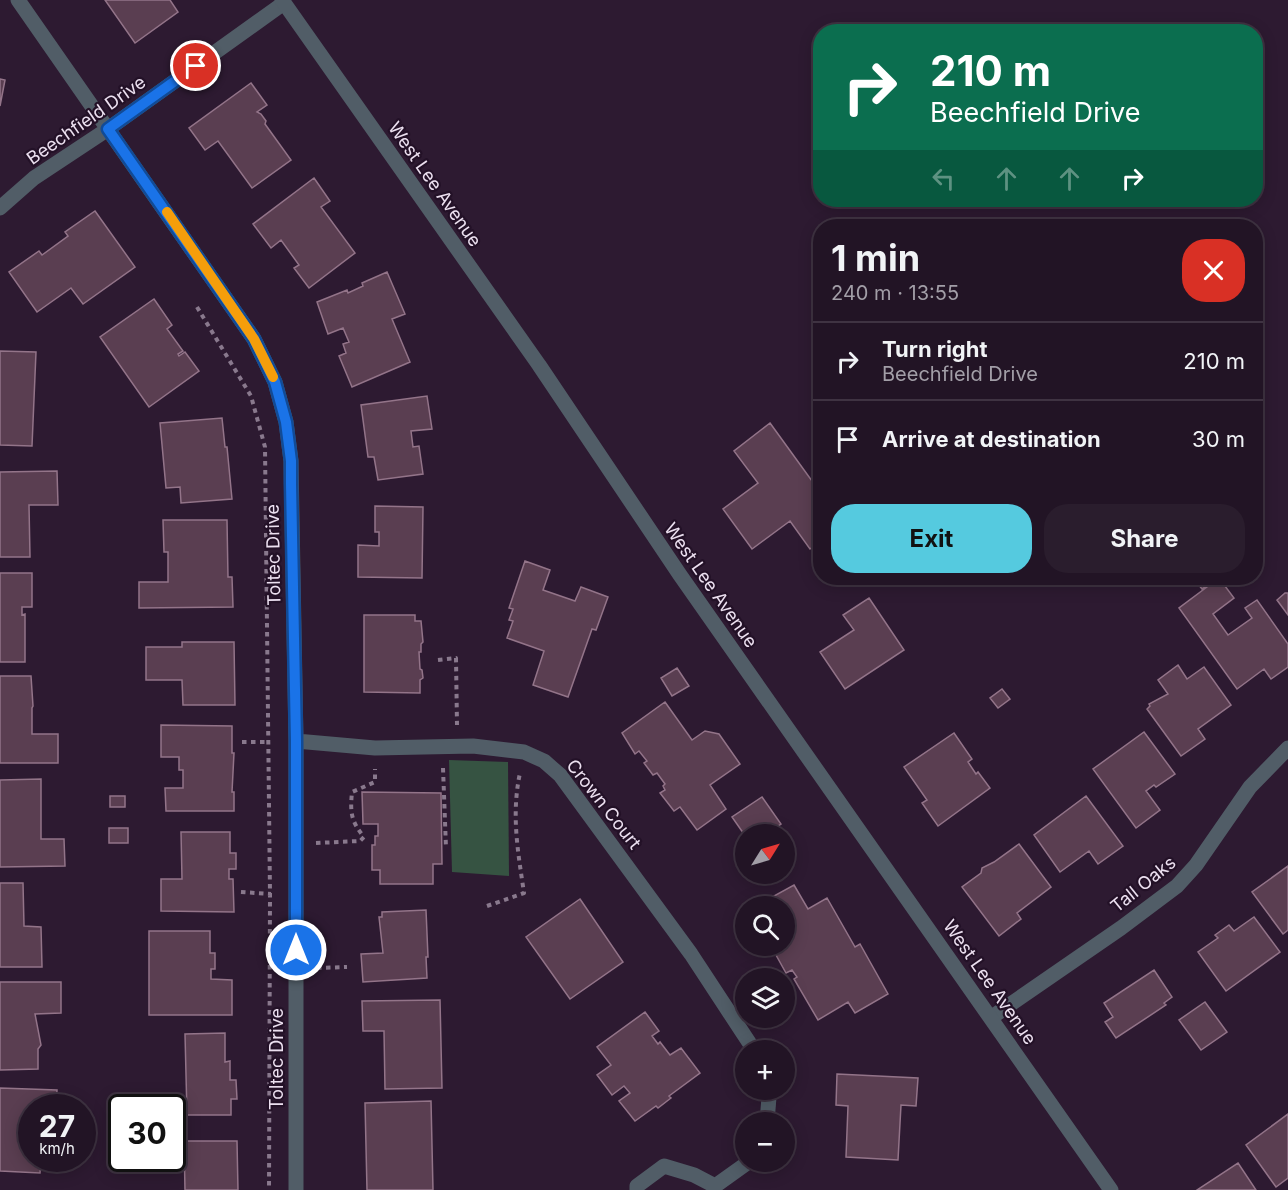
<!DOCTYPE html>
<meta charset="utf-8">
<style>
:root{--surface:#221425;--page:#2a1d2d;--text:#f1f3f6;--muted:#a29ea7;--line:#3f3342;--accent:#55cadf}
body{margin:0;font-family:Inter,sans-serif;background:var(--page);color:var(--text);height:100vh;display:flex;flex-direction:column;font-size:22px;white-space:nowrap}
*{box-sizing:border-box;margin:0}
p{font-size:20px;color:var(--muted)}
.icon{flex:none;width:33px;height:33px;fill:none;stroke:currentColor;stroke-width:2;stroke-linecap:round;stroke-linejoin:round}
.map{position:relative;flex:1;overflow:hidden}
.details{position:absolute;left:813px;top:219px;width:450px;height:366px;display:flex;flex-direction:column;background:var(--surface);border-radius:24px;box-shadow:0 3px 15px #0003,0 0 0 2px var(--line)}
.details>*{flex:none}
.hud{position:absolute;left:813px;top:24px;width:450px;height:183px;border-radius:24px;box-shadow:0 3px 15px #0003,0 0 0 2px var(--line);background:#0b6e4f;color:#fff;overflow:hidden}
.needle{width:39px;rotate:53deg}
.controls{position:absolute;left:735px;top:824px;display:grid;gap:12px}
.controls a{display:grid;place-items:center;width:60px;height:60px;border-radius:50%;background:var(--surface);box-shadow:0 3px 15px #0003,0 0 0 2px var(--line);font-size:30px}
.speed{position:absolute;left:18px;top:1094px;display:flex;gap:12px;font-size:30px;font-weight:700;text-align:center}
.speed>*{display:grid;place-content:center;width:78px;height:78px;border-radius:50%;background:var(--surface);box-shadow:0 3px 15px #0003,0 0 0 2px var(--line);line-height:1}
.speed small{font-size:15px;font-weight:400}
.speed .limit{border:3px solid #111;border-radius:9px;background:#fff;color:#111}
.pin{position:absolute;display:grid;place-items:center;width:51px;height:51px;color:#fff;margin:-26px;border:3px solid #fff;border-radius:50%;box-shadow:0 2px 6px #0007}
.me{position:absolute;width:66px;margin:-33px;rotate:0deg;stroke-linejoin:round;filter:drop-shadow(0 0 4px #0008)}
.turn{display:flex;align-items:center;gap:21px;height:126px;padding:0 18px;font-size:27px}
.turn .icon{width:78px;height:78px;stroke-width:2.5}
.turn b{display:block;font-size:42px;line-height:51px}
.lanes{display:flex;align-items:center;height:57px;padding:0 18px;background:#0003;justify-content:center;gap:30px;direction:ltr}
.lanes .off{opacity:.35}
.round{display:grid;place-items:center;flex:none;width:63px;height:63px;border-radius:24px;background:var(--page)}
.headline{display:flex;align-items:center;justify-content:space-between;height:102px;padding:0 18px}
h1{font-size:36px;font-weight:700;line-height:45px}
.button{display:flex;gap:12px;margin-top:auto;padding:12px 18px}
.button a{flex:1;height:69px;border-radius:24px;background:var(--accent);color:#111;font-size:24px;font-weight:700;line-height:69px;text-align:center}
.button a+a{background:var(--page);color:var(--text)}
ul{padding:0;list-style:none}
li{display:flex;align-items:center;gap:18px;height:78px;padding:0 18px;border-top:2px solid var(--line)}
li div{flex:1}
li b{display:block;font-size:22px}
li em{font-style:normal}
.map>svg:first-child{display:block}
.green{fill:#365342}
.building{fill:#5a3e51;stroke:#937489;stroke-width:1.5}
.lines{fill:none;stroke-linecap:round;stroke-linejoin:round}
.path{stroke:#89798d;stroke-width:4;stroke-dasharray:4.5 4.5;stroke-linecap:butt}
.minor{stroke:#515d67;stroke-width:15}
.tertiary{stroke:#515d67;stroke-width:15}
.route-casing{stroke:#114b97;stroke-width:15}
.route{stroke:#1a73e8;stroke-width:10}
.slow{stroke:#f59e0b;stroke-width:10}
.labels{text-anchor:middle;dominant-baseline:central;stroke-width:4.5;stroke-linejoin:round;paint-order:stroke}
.street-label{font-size:18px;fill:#ece0f0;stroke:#231127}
</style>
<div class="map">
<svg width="1288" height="1190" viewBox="0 0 1288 1190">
<rect width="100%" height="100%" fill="#2d1a31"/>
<path class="green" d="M 449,760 L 508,762 L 509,876 L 452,872 Z"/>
<path class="building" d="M 105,0 L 170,0 L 178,12 L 135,43 Z
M 0,79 L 5,80 L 0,106 Z
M 251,83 L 267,105 L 257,112 L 261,114 L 266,121 L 265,124 L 291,160 L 252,188 L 218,141 L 205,150 L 189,128 Z
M 314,178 L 330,201 L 321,207 L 355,253 L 309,288 L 294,268 L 299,265 L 281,240 L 271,248 L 253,224 Z
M 95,211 L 135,267 L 83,304 L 71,288 L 37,312 L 9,272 L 39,251 L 42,255 L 68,236 L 65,232 Z
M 387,272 L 405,314 L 392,319 L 410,362 L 352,387 L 339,356 L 346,353 L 343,344 L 349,342 L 343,328 L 328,334 L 317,302 L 347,290 L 348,293 L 363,286 L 362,283 Z
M 154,299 L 172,325 L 167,329 L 183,351 L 178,354 L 179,356 L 185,352 L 199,371 L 149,407 L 100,337 Z
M 0,351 L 36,352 L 32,446 L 0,445 Z
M 427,396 L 432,429 L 411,431 L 413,447 L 419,446 L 423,474 L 378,480 L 374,457 L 368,457 L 361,405 Z
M 222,418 L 225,447 L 227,447 L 232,499 L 181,503 L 180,487 L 166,488 L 160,423 Z
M 770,423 L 820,492 L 820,541 L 810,549 L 790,521 L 752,549 L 723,509 L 758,483 L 734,451 Z
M 57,471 L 58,505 L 29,505 L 30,557 L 0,557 L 0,472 Z
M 375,506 L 423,507 L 422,578 L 358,577 L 358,545 L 379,546 L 379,532 L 375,532 Z
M 163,520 L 227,520 L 228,577 L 232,577 L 233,607 L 139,608 L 139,582 L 168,582 L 168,552 L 164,552 Z
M 525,561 L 550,570 L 543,590 L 575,601 L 581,587 L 608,597 L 596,630 L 592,629 L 568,697 L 533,685 L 544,651 L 507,638 L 513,621 L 509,620 L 513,609 L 509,608 Z
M 0,573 L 32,573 L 32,607 L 22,607 L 22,615 L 25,614 L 25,662 L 0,662 Z
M 1197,578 L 1210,578 L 1213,582 L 1202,589 L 1194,579 Z
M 1219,578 L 1234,598 L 1213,614 L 1228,635 L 1252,618 L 1245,608 L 1257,600 L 1288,644 L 1288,667 L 1271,679 L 1264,669 L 1237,689 L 1179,608 Z
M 1285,593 L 1288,593 L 1288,615 L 1277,600 Z
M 869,598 L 904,650 L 845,689 L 820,652 L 854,630 L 843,615 Z
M 364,615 L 415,615 L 415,621 L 421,621 L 423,642 L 421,644 L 421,652 L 419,652 L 420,669 L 422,670 L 423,678 L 420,680 L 420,693 L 364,692 Z
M 182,642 L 234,642 L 235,705 L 183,705 L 182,680 L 146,680 L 146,647 L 182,647 Z
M 1178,665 L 1187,679 L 1204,667 L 1231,705 L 1198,729 L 1205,739 L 1181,756 L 1147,709 L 1150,706 L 1149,704 L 1168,694 L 1158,680 Z
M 677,668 L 689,686 L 672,696 L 661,678 Z
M 0,676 L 31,676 L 33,706 L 32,708 L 32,734 L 58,734 L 58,763 L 0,763 Z
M 1002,689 L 1010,699 L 998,708 L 990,698 Z
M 665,702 L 692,740 L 705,731 L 719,734 L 740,764 L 710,785 L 726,809 L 697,830 L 680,807 L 674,811 L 660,793 L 665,790 L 663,786 L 665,784 L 657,773 L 653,775 L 644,763 L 647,761 L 639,751 L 635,754 L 622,733 Z
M 161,725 L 232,726 L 232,753 L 234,753 L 232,792 L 234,792 L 234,811 L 166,811 L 165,788 L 183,788 L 183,770 L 179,770 L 179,757 L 161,757 Z
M 1144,732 L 1175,774 L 1156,787 L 1154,785 L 1146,791 L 1160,810 L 1136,828 L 1093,769 Z
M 954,733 L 972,759 L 968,762 L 976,774 L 978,772 L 990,788 L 938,826 L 922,803 L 927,800 L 904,767 Z
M 41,779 L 41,839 L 64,839 L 65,866 L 0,867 L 0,780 Z
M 362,792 L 441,793 L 442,864 L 433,864 L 433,884 L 380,884 L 380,870 L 372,870 L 372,845 L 375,845 L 375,836 L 378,836 L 378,824 L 363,824 Z
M 110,796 L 125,796 L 125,807 L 110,807 Z
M 1086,796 L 1123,846 L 1098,864 L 1089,851 L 1060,872 L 1034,835 Z
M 762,797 L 781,824 L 767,834 L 746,834 L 746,837 L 732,817 Z
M 109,828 L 128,828 L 128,843 L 109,843 Z
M 181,832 L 230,832 L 230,853 L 236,853 L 236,869 L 229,869 L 229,879 L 233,879 L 234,912 L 161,911 L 161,879 L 182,879 Z
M 1019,844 L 1051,887 L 1017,913 L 1021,919 L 999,936 L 962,887 L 981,873 L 982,868 L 994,862 Z
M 1288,866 L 1288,930 L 1283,934 L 1252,892 Z
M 0,883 L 23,883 L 24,926 L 41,927 L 42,967 L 0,967 Z
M 794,885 L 808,909 L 827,898 L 855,947 L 860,944 L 888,994 L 855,1013 L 848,1002 L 818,1020 L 794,979 L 797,977 L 792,970 L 786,973 L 776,955 L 781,952 L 778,946 L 775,948 L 774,945 L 784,945 L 784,906 L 756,906 Z
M 580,899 L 623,962 L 570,999 L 526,937 Z
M 426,910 L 428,957 L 426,957 L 427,978 L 363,982 L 361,954 L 383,953 L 379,917 L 382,917 L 382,912 Z
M 1254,917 L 1280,952 L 1226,991 L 1198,952 L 1218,938 L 1215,935 L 1229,925 L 1234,931 Z
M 149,931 L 210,931 L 210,953 L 215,953 L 215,969 L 211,969 L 211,979 L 232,980 L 232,1015 L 149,1015 Z
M 1154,970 L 1172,997 L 1164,1003 L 1166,1005 L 1116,1038 L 1105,1022 L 1113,1017 L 1104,1003 Z
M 0,982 L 61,982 L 61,1013 L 35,1014 L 41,1045 L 38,1049 L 38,1069 L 0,1070 Z
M 440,1000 L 442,1088 L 385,1089 L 384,1031 L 363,1031 L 362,1001 Z
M 1205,1002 L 1227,1032 L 1201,1050 L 1179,1020 Z
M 645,1012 L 659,1031 L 652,1036 L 658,1044 L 660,1042 L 670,1055 L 681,1048 L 700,1073 L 669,1096 L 671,1098 L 658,1108 L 656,1106 L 635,1121 L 619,1101 L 630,1093 L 624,1086 L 612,1095 L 597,1075 L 611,1065 L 597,1047 Z
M 225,1033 L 225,1062 L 230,1061 L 230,1080 L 236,1080 L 237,1099 L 231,1099 L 231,1115 L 187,1115 L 185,1034 Z
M 837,1074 L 918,1078 L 916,1106 L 901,1105 L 898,1160 L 846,1157 L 848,1106 L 836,1105 Z
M 0,1088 L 57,1090 L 56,1107 L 32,1107 L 32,1158 L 41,1158 L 40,1173 L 0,1171 Z
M 431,1101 L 433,1190 L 367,1190 L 365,1103 Z
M 1288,1114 L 1288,1178 L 1276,1187 L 1246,1145 Z
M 184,1141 L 237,1141 L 238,1190 L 185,1190 Z
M 1238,1163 L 1256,1190 L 1197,1190 Z"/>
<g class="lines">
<path class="path" d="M 197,307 L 251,396 L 265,447 L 270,894 L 269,1190
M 438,660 L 456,658 L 457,725
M 242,742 L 268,742
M 443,768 L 446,848
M 316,843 L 360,841 L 364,837 C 351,821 350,813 352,792 L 375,782 L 375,769
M 241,892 L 271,894
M 487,906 L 524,893 C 518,852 511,815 520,773
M 317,968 L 347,967"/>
<path class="minor" d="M 18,0 L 254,339 L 275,382 L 286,422 L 291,461 L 296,741 L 296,1190
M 0,208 L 34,178 L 108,129 L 284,3
M 296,741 L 375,748 L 473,746 L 524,752 L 544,761 L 560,775 L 691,954 L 754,1050
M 992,1017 L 1121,928 L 1177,886 L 1196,865 L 1250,787 L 1288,748
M 767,1122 L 769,1097 L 767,1089
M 637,1190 L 637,1186 L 664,1166 L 694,1175 L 715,1186
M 714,1190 L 715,1186 L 750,1161"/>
<path class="tertiary" d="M 282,0 L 539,365 L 680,575 L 1111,1190"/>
</g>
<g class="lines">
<g class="route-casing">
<path id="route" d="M 196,66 L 108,129 L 254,339 L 275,382 L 286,422 L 291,461 L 291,484 L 296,741 L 296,950"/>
</g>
<use href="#route" class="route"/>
<path class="slow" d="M 167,212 L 254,339 L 273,377"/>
</g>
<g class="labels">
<g class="street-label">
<text transform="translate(86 120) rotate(-35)">Beechfield Drive</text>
<text transform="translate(435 184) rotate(55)">West Lee Avenue</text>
<text transform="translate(273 555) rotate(-91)">Toltec Drive</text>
<text transform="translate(711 585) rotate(55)">West Lee Avenue</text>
<text transform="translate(604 804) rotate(52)">Crown Court</text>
<text transform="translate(1143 884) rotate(-39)">Tall Oaks</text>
<text transform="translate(990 982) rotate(55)">West Lee Avenue</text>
<text transform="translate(276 1059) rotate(-90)">Toltec Drive</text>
</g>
</g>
</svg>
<div class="controls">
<a><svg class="needle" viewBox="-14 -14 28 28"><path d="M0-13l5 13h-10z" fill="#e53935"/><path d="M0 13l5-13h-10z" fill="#a29ea7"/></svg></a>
<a><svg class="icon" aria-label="search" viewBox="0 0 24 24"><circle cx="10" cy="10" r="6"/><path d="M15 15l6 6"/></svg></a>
<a><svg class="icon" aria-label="layers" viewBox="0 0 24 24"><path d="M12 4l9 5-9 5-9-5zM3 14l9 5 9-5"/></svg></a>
<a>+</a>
<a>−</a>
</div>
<div class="speed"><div>27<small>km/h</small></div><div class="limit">30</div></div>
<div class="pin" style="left:196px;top:66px;background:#d93025"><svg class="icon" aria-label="arrive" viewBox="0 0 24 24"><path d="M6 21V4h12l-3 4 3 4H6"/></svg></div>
<svg class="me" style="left:296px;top:950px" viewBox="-20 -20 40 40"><circle r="17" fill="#1a73e8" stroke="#fff" stroke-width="3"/><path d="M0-11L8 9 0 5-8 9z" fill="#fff"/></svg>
<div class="hud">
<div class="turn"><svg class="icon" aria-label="right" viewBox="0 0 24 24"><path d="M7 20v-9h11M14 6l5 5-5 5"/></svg><div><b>210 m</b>Beechfield Drive</div></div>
<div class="lanes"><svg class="icon off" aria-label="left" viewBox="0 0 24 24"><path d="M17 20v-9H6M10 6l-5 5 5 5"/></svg><svg class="icon off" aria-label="ahead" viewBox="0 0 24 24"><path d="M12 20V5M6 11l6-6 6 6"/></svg><svg class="icon off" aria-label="ahead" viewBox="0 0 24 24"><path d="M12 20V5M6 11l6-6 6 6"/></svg><svg class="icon" aria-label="right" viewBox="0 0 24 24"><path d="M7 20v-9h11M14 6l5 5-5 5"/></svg></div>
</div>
<section class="details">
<div class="headline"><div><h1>1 min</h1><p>240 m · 13:55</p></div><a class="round" style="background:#d93025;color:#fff"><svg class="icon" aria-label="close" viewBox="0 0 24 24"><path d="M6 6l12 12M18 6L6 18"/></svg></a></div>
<ul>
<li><svg class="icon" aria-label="right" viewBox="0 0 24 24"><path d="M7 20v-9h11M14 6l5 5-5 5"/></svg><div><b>Turn right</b><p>Beechfield Drive</p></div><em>210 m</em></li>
<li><svg class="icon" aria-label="arrive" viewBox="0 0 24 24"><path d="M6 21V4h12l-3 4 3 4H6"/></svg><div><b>Arrive at destination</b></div><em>30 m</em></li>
</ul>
<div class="button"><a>Exit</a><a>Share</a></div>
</section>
</div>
